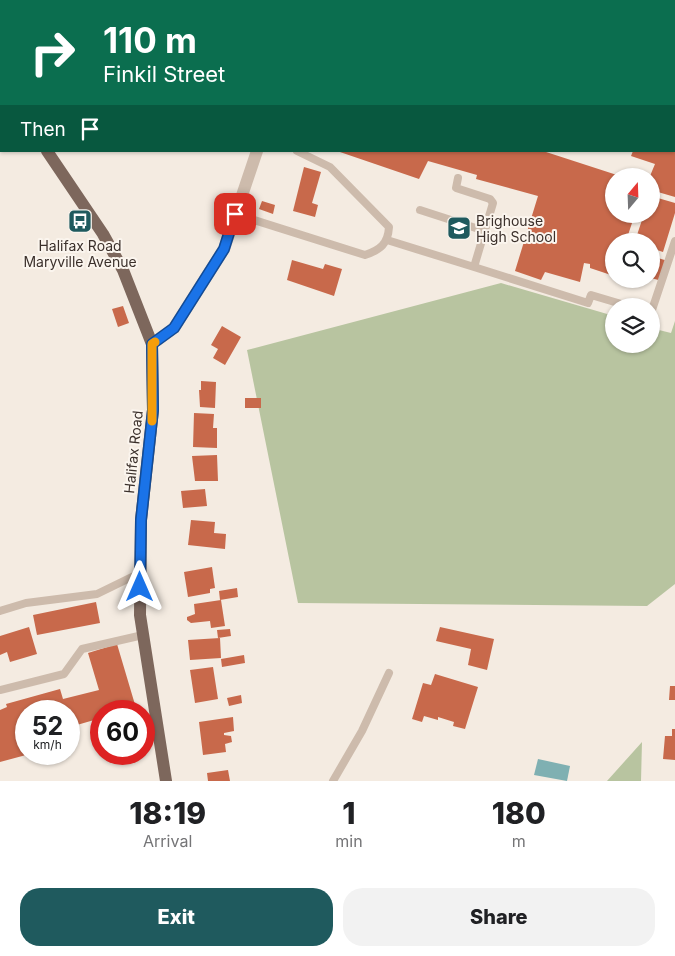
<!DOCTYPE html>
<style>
:root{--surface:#fff;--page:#f2f2f2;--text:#202124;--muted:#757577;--accent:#1f5a5e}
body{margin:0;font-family:Inter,sans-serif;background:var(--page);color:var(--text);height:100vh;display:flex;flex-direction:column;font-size:19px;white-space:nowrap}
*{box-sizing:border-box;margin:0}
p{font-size:16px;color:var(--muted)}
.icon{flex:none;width:28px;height:28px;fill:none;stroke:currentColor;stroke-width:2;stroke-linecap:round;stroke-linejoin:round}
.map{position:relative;height:781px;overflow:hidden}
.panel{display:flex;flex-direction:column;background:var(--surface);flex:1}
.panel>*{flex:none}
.top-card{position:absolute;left:0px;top:0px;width:675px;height:152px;box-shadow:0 1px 4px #0004;background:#0b6e4f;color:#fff;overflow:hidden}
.needle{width:32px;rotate:19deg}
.fabs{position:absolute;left:605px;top:168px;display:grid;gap:10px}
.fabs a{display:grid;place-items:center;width:55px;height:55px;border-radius:50%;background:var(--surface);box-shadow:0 1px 4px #0004;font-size:25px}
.speed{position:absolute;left:15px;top:700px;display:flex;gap:10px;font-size:25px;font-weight:700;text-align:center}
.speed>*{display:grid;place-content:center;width:65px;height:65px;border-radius:50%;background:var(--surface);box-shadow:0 1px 4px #0004;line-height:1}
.speed small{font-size:12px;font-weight:400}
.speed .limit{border:8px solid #d22;background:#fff;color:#111}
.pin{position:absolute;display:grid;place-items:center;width:42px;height:42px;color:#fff;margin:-21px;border-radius:10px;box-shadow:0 2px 8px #0006}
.me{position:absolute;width:55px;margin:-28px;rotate:0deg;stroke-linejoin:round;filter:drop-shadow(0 0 4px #0008)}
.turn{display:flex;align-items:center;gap:18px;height:105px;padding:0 20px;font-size:22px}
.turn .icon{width:65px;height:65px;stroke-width:2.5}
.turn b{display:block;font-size:35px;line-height:42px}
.then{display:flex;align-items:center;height:48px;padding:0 20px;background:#0003;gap:10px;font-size:19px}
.eta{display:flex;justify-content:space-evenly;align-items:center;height:85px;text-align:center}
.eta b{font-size:30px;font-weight:800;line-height:35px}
.primary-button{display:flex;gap:10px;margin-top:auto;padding:10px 20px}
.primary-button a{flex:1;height:58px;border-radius:20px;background:var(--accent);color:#fff;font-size:20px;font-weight:800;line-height:58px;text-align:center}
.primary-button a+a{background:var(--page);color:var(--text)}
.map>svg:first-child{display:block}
.green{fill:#b8c4a0}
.water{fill:#7fb0b2}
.building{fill:#c8694b}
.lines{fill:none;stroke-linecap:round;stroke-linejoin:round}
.lane{stroke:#cdbbac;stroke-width:8}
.street{stroke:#cdbbac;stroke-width:12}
.primary{stroke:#7d675c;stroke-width:12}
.route-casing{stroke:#114b97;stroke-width:12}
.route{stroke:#1a73e8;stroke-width:9}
.slow{stroke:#f59e0b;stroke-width:9}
.labels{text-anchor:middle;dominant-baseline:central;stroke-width:4;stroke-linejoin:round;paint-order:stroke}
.poi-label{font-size:14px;fill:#3b302b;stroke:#fbf5ee;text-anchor:start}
.street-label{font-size:14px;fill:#3b302b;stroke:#fbf5ee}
</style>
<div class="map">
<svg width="675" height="781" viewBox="0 0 675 781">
<rect width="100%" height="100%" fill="#f4ebe1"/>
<path class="green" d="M 444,0 L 530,0 L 443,1 Z
M 539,0 L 675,0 L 675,82 L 674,1 Z
M 501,283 L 614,316 L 614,344 L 651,344 L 651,328 L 671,333 L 675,321 L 675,584 L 647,606 L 298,603 L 247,350 Z
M 642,742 L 641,781 L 607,781 Z"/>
<path class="water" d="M 538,759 L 570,766 L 567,781 L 534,775 Z"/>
<path class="building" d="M 337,151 L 543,151 L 620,176 L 614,176 L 614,214 L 635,214 L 626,241 L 614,241 L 614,276 L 590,268 L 590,264 L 584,263 L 580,282 L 545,272 L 541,280 L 515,271 L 538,196 L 476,179 L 477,175 L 428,161 L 419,179 Z
M 633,151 L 675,151 L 675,197 L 651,190 L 650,176 L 655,164 L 631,156 Z
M 304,167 L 321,172 L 312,203 L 318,205 L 315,217 L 293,211 Z
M 651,196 L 675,203 L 675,213 L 663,252 L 651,248 L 651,241 L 635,241 L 644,214 L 651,214 Z
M 262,201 L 275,205 L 273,214 L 259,209 Z
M 651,256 L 668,261 L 662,281 L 651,278 Z
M 292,260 L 323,269 L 325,264 L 342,269 L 334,296 L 287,280 Z
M 123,306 L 129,323 L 118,327 L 112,309 Z
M 222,326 L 241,337 L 225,365 L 213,358 L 218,349 L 211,345 Z
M 201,381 L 216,382 L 215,408 L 200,407 L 199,390 L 201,390 Z
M 245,398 L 261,398 L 261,408 L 245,408 Z
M 194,413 L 214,414 L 213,428 L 217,428 L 217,448 L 193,447 Z
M 217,455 L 218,481 L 195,481 L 192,456 Z
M 205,489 L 207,506 L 183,508 L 181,491 Z
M 191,520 L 215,522 L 214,533 L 226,534 L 225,549 L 188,545 Z
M 212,567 L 215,588 L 210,589 L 210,593 L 188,597 L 184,572 Z
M 237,588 L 238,597 L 220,600 L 219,591 Z
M 221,600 L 225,626 L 211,628 L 210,621 L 191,623 L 187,620 L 187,617 L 195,614 L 194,604 Z
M 96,602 L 100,623 L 37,635 L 33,615 Z
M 29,627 L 37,654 L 10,662 L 7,652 L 0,655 L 0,636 Z
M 440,627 L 494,639 L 487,670 L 468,665 L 471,649 L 436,641 Z
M 230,629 L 231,636 L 218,638 L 217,630 Z
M 220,638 L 221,658 L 190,660 L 188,640 Z
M 117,644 L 136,708 L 125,711 L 101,711 L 101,718 L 70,727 L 74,741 L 69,742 L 69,711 L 26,711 L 26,755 L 0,762 L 0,710 L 7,707 L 6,704 L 60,689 L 63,699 L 99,690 L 88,653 Z
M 244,655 L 245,663 L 222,667 L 221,659 Z
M 213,667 L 218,699 L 195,703 L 190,670 Z
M 435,674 L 478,687 L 465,729 L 453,726 L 454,722 L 438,717 L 438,720 L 424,716 L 422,722 L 412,719 L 423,683 L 431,685 Z
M 670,686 L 675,686 L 675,700 L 669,700 Z
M 241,695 L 242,703 L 229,706 L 227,698 Z
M 233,717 L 234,731 L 224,733 L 224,735 L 231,736 L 232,742 L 225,744 L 226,752 L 203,755 L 199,722 Z
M 672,729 L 675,729 L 675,760 L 663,759 L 665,736 L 672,736 Z
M 228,770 L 230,781 L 208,781 L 207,773 Z"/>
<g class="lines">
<path class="lane" d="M 134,0 L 137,1
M 420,210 L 485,231
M 235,214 L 365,255 C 380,250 388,244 389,227 L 330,167 L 297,151
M 387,240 L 474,267 L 493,203 L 490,199 L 456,188 L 458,178
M 474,267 L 588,303 L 591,295 L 628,306
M 651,313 L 675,241
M 0,611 L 26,603 L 97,594 L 140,573
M 0,690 L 64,674 L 82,649 L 143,635
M 333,781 L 362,731 L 389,673"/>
<path class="street" d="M 146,1 L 146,0
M 307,1 L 308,0
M 152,344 L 174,328 L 224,249 L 257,151"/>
<path class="primary" d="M 0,84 L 1,86
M 47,151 L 103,234 L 123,270 L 152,344 L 153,410 L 141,520 L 140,615 L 166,781"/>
</g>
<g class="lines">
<g class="route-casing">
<path id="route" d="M 140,587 L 141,520 L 153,410 L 152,344 L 174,328 L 224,249 L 235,214"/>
</g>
<use href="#route" class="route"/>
<path class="slow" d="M 152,421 L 152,344 L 155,342"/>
</g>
<defs>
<g id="bus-square" transform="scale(1.25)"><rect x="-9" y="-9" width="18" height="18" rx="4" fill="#1f5a5e" stroke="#fbf5ee"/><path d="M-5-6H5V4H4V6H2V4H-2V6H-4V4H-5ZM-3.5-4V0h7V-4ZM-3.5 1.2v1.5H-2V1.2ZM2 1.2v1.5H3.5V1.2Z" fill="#fff"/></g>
<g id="school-square" transform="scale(1.25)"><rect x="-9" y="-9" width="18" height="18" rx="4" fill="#1f5a5e" stroke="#fbf5ee"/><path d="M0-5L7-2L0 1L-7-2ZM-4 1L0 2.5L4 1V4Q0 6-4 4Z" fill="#fff"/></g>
</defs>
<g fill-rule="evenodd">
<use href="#bus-square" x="80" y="221"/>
<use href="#school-square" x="459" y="228"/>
</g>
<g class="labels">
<g class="poi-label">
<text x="476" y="220">Brighouse<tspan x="476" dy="16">High School</tspan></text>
<text x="80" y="245" text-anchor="middle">Halifax Road<tspan x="80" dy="16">Maryville Avenue</tspan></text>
</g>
<g class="street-label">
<text transform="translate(133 452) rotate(-84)">Halifax Road</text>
</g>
</g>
</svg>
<div class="fabs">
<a><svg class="needle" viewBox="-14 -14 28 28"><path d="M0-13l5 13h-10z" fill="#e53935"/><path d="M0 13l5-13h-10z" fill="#757577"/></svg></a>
<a><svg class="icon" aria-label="search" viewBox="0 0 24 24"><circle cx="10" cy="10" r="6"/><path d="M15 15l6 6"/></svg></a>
<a><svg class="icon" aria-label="layers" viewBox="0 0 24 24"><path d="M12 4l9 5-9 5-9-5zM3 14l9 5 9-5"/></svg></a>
</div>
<div class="speed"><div>52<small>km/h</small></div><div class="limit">60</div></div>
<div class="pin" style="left:235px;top:214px;background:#d93025"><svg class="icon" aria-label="arrive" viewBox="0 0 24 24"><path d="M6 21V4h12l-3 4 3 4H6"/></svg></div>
<svg class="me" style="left:140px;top:587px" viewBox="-20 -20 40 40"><path d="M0-17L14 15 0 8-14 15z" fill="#1a73e8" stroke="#fff" stroke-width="4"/></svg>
<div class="top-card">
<div class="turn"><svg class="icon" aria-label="right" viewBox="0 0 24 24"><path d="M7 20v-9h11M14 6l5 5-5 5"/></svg><div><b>110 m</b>Finkil Street</div></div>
<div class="then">Then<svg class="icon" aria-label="arrive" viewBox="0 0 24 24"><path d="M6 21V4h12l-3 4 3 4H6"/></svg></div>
</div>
</div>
<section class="panel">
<div class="eta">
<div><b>18:19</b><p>Arrival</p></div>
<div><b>1</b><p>min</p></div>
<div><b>180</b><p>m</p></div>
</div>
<div class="primary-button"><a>Exit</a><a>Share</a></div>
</section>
